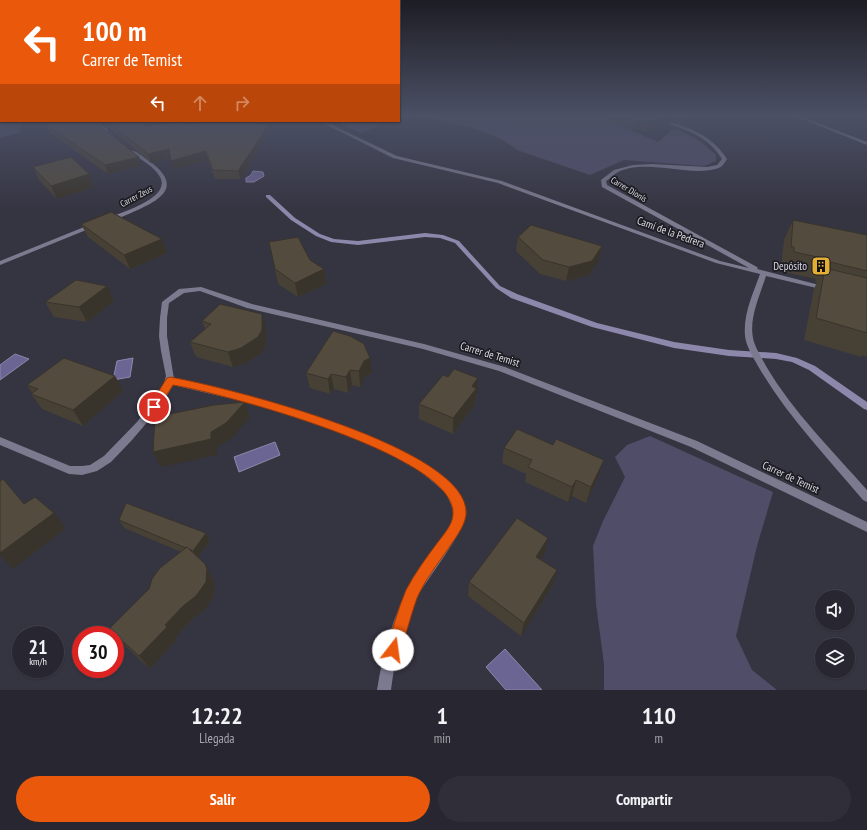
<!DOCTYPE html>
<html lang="es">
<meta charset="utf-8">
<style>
:root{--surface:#282731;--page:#302f39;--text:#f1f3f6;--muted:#a5a5ab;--line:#44444d;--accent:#ea580c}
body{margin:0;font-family:"PT Sans Narrow",sans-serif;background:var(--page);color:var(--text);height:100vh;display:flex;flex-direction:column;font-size:15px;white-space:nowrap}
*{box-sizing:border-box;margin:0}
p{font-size:13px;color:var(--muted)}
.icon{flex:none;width:22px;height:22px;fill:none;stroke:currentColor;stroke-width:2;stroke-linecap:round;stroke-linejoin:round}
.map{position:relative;height:690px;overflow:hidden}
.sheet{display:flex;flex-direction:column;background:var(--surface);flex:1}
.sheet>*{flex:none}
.top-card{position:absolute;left:0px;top:0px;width:400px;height:122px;box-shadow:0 1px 3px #0004,0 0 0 1px var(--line);background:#ea580c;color:#fff;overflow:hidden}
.fabs{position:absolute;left:815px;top:590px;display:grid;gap:8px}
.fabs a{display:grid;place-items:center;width:40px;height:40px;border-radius:50%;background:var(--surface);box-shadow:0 1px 3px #0004,0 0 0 1px var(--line);font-size:20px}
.speed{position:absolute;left:12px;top:626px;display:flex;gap:8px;font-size:20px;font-weight:700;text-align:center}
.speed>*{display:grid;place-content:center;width:52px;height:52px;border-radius:50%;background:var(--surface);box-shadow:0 1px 3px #0004,0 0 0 1px var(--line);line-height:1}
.speed small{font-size:10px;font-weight:400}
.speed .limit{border:6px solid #d22;background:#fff;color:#111}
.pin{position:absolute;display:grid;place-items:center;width:34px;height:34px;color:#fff;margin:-17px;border:2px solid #fff;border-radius:50%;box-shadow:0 1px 4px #0007}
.me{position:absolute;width:44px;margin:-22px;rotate:15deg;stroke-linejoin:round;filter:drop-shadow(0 0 3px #0008)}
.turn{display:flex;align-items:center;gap:14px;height:84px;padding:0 16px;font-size:18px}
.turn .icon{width:52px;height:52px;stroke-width:2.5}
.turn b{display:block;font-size:28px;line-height:34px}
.lanes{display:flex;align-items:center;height:38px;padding:0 16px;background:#0003;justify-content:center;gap:20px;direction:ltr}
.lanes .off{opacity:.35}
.eta{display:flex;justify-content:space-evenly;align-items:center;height:68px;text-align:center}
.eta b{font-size:24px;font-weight:600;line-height:28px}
.action{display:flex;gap:8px;margin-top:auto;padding:8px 16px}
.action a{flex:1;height:46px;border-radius:24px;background:var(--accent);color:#fff;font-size:16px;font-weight:600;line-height:46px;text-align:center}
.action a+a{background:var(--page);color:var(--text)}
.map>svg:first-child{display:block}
.green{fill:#504d69}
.water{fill:#6b6593;stroke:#8d88ab}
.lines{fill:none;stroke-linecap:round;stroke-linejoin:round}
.stream{fill:#8d88ab;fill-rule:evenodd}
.street{fill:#7c7a8f;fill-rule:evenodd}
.wall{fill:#474035}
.shaded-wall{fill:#39342b}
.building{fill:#524b3e;stroke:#39342b}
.route{fill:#ea580c;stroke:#983908}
.labels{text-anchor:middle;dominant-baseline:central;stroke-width:3.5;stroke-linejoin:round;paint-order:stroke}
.far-street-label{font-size:9px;fill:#dcdbe4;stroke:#1d1c22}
.street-label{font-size:11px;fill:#dcdbe4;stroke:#1d1c22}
.poi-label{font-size:11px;fill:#dcdbe4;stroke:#1d1c22;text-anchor:end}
</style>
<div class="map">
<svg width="867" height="690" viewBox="0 0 867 690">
<rect width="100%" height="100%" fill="#353441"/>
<path class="green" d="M 0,115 L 1,121 L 24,121 L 19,133 L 0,138 Z
M 409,115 L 597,115 L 658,142 L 674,128 C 691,135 703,142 716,155 L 716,161 L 704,166 L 624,160 L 590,175 L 517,150 C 487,126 445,122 409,115 Z
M 336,121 L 391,121 L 361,133 Z
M 650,436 L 773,492 L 757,546 L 736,636 L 752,670 L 777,690 L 604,690 L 604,664 L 596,604 L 593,546 L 603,521 L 625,477 L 615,457 L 627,445 Z"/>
<path class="water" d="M 253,171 L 263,172 L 264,176 L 254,182 L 246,182 L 246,178 L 251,175 Z
M 15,354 L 29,359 L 0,380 L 0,365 Z
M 133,358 L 130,377 L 113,380 L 117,361 Z
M 275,442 L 280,455 L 239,472 L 234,457 Z
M 505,649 L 542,690 L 506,690 L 486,667 Z"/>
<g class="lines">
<path class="stream" d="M 266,195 L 270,195 L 295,218 L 320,234 L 334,239 L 358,241 L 425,233 L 443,235 L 459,241 L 500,286 L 517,294 L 597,323 L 674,342 L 729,350 L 776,353 L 797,358 L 815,366 L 867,402 L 867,410 L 864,409 L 809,370 L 792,362 L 776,359 L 729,356 L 674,348 L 592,327 L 511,298 L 496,288 L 455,243 L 440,238 L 425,237 L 358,245 L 331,242 L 316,236 L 291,220 L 266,197 Z"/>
<path class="street" d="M 642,115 L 647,115 C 679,125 708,129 727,159 C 725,162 723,166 719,168 C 690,178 649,158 618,172 C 614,174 610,179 606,181 L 607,185 L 757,267 L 758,268 L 757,269 L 827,287 L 829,288 L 825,290 L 766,276 C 760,295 749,318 753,338 C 755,348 762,358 766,366 C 793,412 832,450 867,490 L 867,502 L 863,500 C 827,457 787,416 758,366 C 753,357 746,346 745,336 C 743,314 753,294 760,274 L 716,263 L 498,183 L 393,158 L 319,121 L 324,121 L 397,156 L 502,181 L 720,261 L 749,268 L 602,187 L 601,180 L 614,170 L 633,165 L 652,164 L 707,167 L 717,165 L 722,159 C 709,137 686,129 662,122 C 656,120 648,118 642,115 Z
M 792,115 L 797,115 L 867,142 L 867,145 Z
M 95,121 L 99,121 L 100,124 L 108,130 L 108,132 C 102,132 96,126 95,121 Z
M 129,150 C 136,150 143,157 148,160 C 183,185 164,199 133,212 C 126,215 115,221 107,220 L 107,218 C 120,213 172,198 160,177 C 154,166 140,159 129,152 Z
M 94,223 L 96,224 L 96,226 L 0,265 L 0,261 Z
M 201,287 L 252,304 L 424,344 L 505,367 L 697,441 L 867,522 L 867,532 L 691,447 L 499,371 L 423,349 L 247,308 L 200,291 L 184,293 L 169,303 L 167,318 L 167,336 L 174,379 C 249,394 336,417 404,453 C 421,462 440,472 453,487 C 457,491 459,498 461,503 C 462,506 465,511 465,514 C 466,531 426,580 417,597 C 402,626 395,659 391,690 L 377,690 C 383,653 393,614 412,582 C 426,560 448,540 455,514 L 446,493 L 420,471 L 380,449 L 332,430 L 283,413 L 237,400 L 173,385 L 164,401 L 155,413 L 132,440 L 111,462 L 97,471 L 82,475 L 69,474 L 0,445 L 0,437 L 70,466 L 82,466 L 90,465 L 104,456 L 137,422 L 163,387 L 166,376 L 161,351 L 159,336 L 160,318 L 162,302 L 179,289 Z"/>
</g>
<path class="wall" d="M 608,115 L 706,115 L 706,117 L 680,123 L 671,121 L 670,126 L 646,132 L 639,130 L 633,131 L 607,120 Z
M 101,121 L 143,121 L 146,127 L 171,123 L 268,126 L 269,134 L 240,179 L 215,179 L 208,160 L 174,170 L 171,158 L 151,163 Z
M 46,125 L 139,157 L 142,165 L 108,174 L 50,133 Z
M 33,167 L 89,174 L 94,187 L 57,199 L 39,180 Z
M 793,220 L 867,235 L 867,357 L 862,355 L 861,357 L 804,340 L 814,289 L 817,282 L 815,282 L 816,279 L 784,272 L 784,268 L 781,267 L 784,240 Z
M 81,224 L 167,253 L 130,269 L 88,237 Z
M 518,237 L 602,246 L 599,260 L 589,275 L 566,281 L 540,274 L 516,251 Z
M 269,242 L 310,260 L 326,284 L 298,297 L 278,284 Z
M 107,286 L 114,301 L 87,322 L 54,317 L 45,302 Z
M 202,321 L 266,329 L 266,345 L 262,352 L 246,363 L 233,367 L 196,357 L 190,342 L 205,329 Z
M 333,331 L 372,373 L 366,376 L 360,387 L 352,385 L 348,393 L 334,389 L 330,394 L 310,388 L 306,373 Z
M 115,376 L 123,391 L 83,426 L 42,409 L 31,394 L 32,393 L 27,385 Z
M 477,394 L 476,395 L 475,404 L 453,434 L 419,419 L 419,404 Z
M 504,448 L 599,475 L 586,503 L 572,496 L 568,502 L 525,482 L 526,474 L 502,463 Z
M 119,520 L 206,533 L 210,541 L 198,557 L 205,564 L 215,583 L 214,596 L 205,610 L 192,619 L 175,638 L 176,640 L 150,669 L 121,642 L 115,636 L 115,635 L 114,635 L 109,629 L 149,589 L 181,552 L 124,528 Z
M 545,553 L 541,559 L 553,585 L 521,636 L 468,596 L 469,582 Z"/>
<path class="shaded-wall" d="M 683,115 L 706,115 L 706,117 L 680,123 Z
M 672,116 L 670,126 L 646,132 L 648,122 Z
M 642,120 L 639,130 L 633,131 L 635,122 Z
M 268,126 L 269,134 L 240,179 L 238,171 Z
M 169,149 L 172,157 L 151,163 L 148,154 Z
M 206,151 L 208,160 L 174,170 L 171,161 Z
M 139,157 L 142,165 L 108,174 L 105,165 Z
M 89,174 L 94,187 L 57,199 L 51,186 Z
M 162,239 L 167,253 L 130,269 L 124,255 Z
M 602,246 L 599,260 L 589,275 L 566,281 L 569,267 Z
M 324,269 L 326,284 L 298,297 L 295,283 Z
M 107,286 L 114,301 L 87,322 L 79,307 Z
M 262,314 L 266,329 L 266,345 L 262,352 L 246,363 L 233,367 L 228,352 Z
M 370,358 L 372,373 L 366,376 L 360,387 L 359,371 L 364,361 Z
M 350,370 L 352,385 L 348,393 L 346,377 Z
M 331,374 L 334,389 L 330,394 L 328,379 Z
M 115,376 L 123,391 L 83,426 L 73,410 Z
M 478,378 L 477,394 L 476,395 L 475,404 L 453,434 L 453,418 L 472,386 Z
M 245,402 L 250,417 L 232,438 L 217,447 L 217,455 L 161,467 L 153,452 L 211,432 Z
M 604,460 L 599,475 L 586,503 L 591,487 Z
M 576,480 L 572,496 L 568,502 L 572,487 Z
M 54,513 L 66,528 L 13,569 L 0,555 L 0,553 Z
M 206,533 L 210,541 L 197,558 L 193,551 Z
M 548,538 L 545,553 L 533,571 L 536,557 Z
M 205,564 L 215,583 L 214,596 L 205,610 L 192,619 L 175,638 L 176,640 L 150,669 L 139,656 L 165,625 L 183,606 Z
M 557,570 L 553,585 L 521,636 L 524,623 Z"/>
<path class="building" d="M 618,115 L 667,115 L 672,116 L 648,122 L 642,120 L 635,122 Z
M 49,121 L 94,121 L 139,157 L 105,165 L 46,125 Z
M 107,121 L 143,121 L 146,127 L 169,122 L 171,123 L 181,121 L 185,121 L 189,124 L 201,121 L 254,121 L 268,126 L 238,171 L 213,170 L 206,151 L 171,161 L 169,149 L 148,154 Z
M 71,157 L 89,174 L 51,186 L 33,167 Z
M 111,212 L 162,239 L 124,255 L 81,224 Z
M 793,220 L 867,235 L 867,271 L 826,261 L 827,259 L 794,252 L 794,247 L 791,247 Z
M 531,225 L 602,246 L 592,261 L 569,267 L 543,260 L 518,237 Z
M 298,237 L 310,260 L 324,269 L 295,283 L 275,269 L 269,242 Z
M 825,268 L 867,278 L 867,333 L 816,318 Z
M 76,280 L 107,286 L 79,307 L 45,302 Z
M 220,304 L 262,314 L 262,330 L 258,337 L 241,348 L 228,352 L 190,342 L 211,324 L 202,321 Z
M 333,331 L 350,336 L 364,344 L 370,358 L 364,361 L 359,371 L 350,370 L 346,377 L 331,374 L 328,379 L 306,373 Z
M 64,358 L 115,376 L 73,410 L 31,394 L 38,389 L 27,385 Z
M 454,369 L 478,378 L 472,386 L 476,389 L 453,418 L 419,404 L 443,375 L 448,377 Z
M 245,402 L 226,423 L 211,432 L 211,439 L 153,452 L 155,417 L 214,405 Z
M 517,429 L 553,445 L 556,439 L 604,460 L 591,487 L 576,480 L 572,487 L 528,467 L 532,460 L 504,448 Z
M 3,479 L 24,504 L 35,497 L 54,513 L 0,553 L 0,481 Z
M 126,503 L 206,533 L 193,551 L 189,549 L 187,547 L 186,548 L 119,520 Z
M 517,518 L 548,538 L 536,557 L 557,570 L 524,623 L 469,582 Z
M 187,547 L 205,564 L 207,569 L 206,582 L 196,596 L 183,606 L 165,625 L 167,627 L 139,656 L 109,629 L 149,589 L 152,579 L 160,568 Z"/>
<linearGradient id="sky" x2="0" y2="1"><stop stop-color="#1d1d24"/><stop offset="0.55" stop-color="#4b5065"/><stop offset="1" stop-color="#4b5065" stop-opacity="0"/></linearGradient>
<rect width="867" height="211" fill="url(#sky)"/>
<path class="route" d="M 170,377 C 222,386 473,448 466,515 C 464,528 455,538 448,549 C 437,565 425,580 417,598 C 410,617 406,637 398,655 L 393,658 L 388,655 L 386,650 C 392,631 398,609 406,590 C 415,573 426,558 438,542 C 444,534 453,524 453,514 C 457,455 221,393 173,385 L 157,410 L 150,410 L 148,407 L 150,405 L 167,378 Z"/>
<defs>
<g id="building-square" transform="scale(1)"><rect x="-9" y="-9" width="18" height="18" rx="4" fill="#e4ae35" stroke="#1d1c22"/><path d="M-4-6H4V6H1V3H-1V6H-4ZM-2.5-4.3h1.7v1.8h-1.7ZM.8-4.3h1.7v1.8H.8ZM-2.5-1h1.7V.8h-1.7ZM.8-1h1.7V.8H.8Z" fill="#111"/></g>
</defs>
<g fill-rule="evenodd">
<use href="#building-square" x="821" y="266"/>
</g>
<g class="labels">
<g class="far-street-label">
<text transform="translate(629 189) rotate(31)">Carrer Dionís</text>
<text transform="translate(136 196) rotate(-28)">Carrer Zeus</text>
</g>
<g class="street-label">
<text transform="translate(671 232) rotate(20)">Camí de la Pedrera</text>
<text transform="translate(490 354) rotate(17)">Carrer de Temist</text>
<text transform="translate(791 477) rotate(25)">Carrer de Temist</text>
</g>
<g class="poi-label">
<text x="807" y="266">Depósito</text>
</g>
</g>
</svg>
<div class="fabs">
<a><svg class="icon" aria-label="sound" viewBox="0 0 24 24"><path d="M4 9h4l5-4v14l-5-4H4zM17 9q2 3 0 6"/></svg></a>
<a><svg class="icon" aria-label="layers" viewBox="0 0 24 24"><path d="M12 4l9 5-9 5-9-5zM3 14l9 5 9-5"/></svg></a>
</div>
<div class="speed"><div>21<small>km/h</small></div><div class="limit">30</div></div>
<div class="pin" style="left:154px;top:407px;background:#d93025"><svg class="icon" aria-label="arrive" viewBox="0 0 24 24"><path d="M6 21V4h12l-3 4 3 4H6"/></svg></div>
<svg class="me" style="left:393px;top:650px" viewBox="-20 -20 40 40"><circle r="19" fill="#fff"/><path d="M0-13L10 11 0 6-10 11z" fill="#ea580c"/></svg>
<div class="top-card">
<div class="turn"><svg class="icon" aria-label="left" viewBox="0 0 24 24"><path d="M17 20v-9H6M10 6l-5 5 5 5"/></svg><div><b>100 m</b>Carrer de Temist</div></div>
<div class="lanes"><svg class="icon" aria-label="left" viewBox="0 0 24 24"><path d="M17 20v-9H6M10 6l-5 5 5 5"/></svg><svg class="icon off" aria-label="ahead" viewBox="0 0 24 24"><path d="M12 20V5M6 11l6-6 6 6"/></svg><svg class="icon off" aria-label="right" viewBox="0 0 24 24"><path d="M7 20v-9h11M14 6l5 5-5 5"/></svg></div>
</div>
</div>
<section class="sheet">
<div class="eta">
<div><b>12:22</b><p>Llegada</p></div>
<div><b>1</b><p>min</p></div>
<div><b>110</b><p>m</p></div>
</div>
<div class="action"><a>Salir</a><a>Compartir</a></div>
</section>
